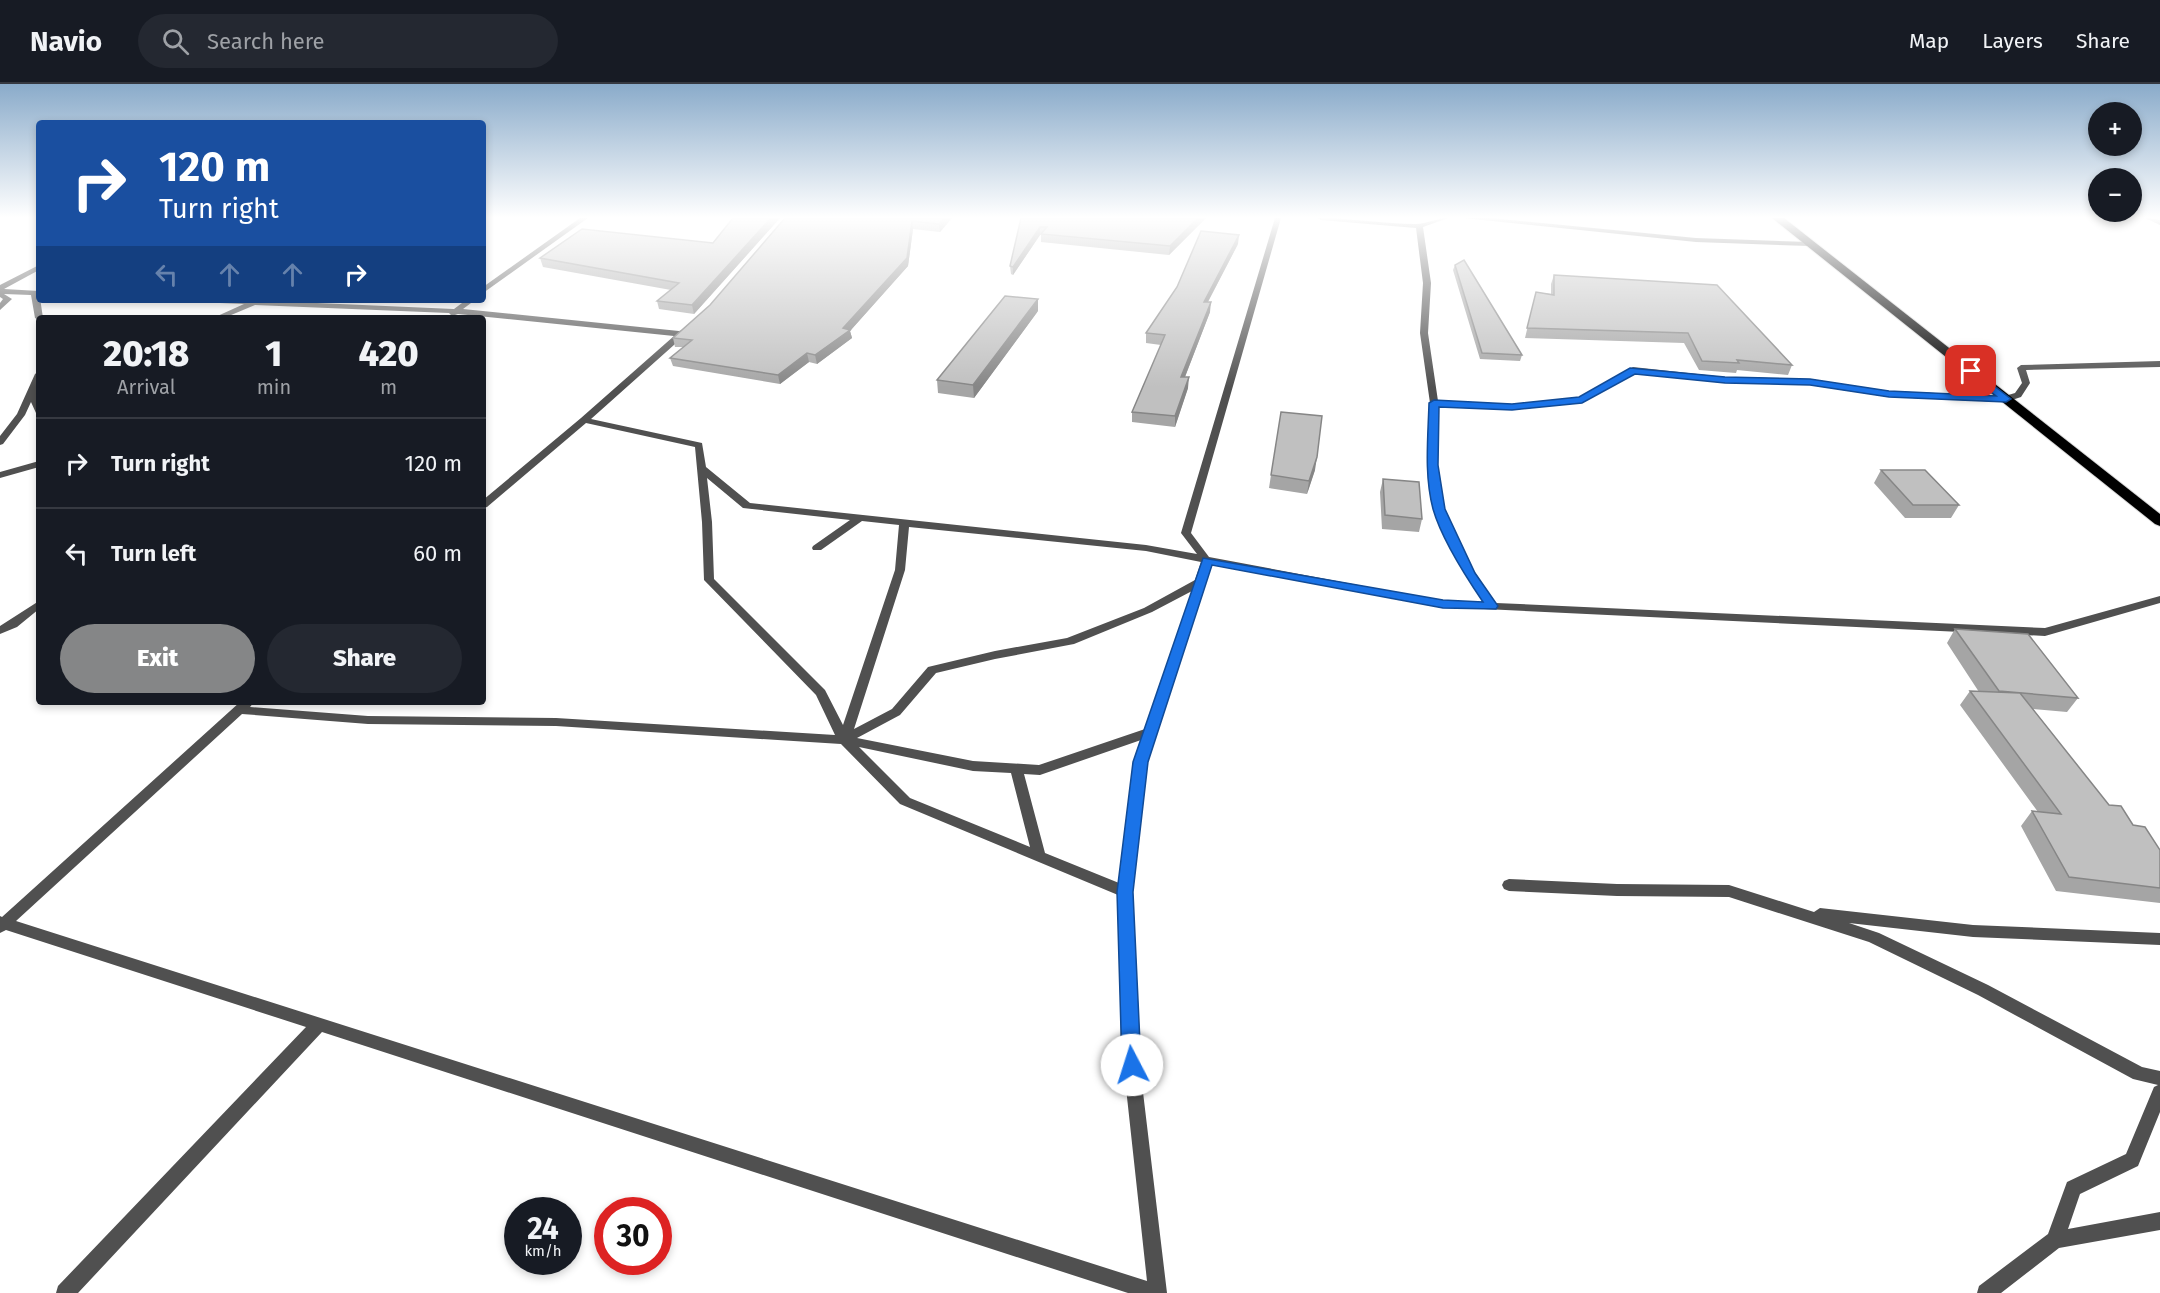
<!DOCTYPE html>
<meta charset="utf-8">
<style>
:root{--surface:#171b24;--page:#242831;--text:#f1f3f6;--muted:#9ea1a6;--line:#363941;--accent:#858687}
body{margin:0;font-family:"Fira Sans",sans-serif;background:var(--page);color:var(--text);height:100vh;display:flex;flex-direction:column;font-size:22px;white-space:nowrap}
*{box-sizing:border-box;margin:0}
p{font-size:20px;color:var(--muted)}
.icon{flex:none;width:33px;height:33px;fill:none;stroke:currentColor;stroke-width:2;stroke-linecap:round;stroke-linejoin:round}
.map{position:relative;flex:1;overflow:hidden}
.panel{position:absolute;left:36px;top:231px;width:450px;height:390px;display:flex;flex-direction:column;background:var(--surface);border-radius:6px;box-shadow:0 3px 9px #0003}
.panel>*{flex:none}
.banner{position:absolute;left:36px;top:36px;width:450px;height:183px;border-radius:6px;box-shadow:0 3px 9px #0003;background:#1a4fa0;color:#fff;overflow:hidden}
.tools{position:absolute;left:2088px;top:18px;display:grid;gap:12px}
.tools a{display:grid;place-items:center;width:54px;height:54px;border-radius:50%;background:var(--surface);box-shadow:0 3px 9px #0003;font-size:30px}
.speed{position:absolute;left:504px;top:1113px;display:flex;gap:12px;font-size:30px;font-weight:700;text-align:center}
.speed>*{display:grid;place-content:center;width:78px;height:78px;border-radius:50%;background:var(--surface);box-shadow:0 3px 9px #0003;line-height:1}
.speed small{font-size:15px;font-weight:400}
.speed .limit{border:9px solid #d22;background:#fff;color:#111}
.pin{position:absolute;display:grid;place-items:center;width:51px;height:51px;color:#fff;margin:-26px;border-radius:12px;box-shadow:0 3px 9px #0006}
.me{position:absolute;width:66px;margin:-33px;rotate:355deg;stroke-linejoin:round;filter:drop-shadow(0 0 4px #0008)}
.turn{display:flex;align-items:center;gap:21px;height:126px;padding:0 24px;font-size:27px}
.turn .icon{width:78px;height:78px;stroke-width:2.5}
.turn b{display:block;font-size:42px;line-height:51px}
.lanes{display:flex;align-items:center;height:57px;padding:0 24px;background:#0003;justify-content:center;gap:30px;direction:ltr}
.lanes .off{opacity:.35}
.eta{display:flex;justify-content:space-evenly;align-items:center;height:102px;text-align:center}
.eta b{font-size:36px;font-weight:800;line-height:42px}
.button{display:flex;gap:12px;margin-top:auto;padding:12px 24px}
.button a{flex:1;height:69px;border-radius:36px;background:var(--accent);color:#fff;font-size:24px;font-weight:800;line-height:69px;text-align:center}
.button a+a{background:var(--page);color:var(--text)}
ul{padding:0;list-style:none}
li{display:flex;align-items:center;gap:18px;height:90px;padding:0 24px;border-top:2px solid var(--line)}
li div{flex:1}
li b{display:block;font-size:22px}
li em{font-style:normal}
header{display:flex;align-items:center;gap:36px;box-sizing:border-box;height:84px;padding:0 30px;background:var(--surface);border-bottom:2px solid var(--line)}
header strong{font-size:28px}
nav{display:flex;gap:33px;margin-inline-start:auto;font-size:21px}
.search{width:420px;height:54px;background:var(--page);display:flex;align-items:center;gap:15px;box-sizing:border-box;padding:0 21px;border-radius:33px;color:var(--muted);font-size:22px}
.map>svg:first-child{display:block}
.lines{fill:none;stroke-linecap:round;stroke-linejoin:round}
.highway-casing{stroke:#dbdbdb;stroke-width:2}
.street{fill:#505050;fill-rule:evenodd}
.highway{fill:#000;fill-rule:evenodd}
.wall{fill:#a5a5a5}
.shaded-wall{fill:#868686}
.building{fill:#c0c0c0;stroke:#868686;stroke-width:1.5}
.route{fill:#1a73e8;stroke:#114b97;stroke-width:1.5}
</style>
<header>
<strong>Navio</strong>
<div class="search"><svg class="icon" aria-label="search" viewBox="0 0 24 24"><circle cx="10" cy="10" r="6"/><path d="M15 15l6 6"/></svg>Search here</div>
<nav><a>Map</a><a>Layers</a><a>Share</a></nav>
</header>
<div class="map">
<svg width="2160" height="1209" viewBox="0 0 2160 1209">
<rect width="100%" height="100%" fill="#fff"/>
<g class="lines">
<g class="highway-casing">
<path id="highway" d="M 1772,134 L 1784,134 L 2160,430 L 2160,442 L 2155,440 Z"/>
</g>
<path class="street" d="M 580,134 L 588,134 L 483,209 L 483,203 Z
M 1275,134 L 1281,134 L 1191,449 L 1209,473 L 1443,517 L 1484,518 L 1450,462 L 1438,437 L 1431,412 L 1428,386 L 1430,319 L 1420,249 L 1423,199 L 1416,144 L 1321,136 L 1318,134 C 1351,134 1383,140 1416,140 C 1427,140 1437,134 1448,134 L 1423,143 L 1431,199 L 1428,249 L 1438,317 L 1512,320 L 1580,314 L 1633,283 L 1725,293 L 1810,295 L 1889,307 L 2005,312 L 2015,309 L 2022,299 L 2017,284 L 2021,281 L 2160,277 L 2160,283 L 2026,286 L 2030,299 L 2021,313 L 2006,318 L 1889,313 L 1810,301 L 1725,299 L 1634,289 L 1582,319 L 1512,326 L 1438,322 C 1438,351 1435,382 1441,411 C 1448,451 1473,486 1496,519 L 2045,544 L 2160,512 L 2160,519 L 2045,552 L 1443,523 L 1211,480 L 1146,678 L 1132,808 L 1137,958 L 1167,1209 L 1128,1209 L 322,948 L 78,1209 L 56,1209 L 58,1202 L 306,943 L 6,846 L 0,849 L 0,832 L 2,833 L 240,618 L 254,618 L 250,623 L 368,632 L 556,634 L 835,651 L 816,611 L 704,496 L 702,438 L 695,363 L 586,339 L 487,423 L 483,424 L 483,416 L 581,334 L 674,252 L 458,230 L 452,232 L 449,229 L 255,221 L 224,234 L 213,234 L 244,220 L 196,218 L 192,216 L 250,216 L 454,225 L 466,216 L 475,216 L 463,225 L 679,247 L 687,245 L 688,247 L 684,252 L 591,335 L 702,359 L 706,383 L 750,419 L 1146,461 L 1197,470 L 1181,449 ZM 707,394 L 743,424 L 850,436 L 813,462 L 812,464 L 813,466 L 821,466 L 862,437 L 899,441 L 895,486 L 843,641 L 825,606 L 714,495 L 712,438 ZM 909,443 L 1146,467 L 1201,478 L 1195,496 L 1144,524 L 1067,554 L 995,567 L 928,583 L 892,625 L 854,645 L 905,486 ZM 1192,507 L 1145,645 L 1039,681 L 973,677 L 857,654 L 900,631 L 936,589 L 995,575 L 1074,560 L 1152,528 ZM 242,630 L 368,640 L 556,642 L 841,660 L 900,720 L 1118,811 L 1121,958 L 1147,1197 L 16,837 ZM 1141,656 L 1134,678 L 1119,799 L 1045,769 L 1024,690 L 1040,691 ZM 859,663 L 973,687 L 1011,689 L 1030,763 L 910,714 Z
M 1464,134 L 1490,134 L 1696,154 L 1809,158 L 1813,160 L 1809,162 L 1696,158 Z
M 2146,134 L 2160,136 L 2160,141 L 2147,135 Z
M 39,181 L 39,186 L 4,205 L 39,207 L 43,234 L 39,234 L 39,236 L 35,234 L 31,211 L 4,210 L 12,215 L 0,226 L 0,219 L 3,215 L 0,213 L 0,201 Z
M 39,287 L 39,300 L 37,305 L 39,307 L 36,309 L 39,317 L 39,330 L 36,329 L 31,318 L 25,331 L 3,360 L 0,361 L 0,352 L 17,330 L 35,290 Z
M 39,377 L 39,383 L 0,394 L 0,388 Z
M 39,517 L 39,525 L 17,543 L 0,550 L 0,542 Z
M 1509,795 L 1617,800 L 1729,801 L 1814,828 L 1820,824 L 1973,841 L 2160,849 L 2160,861 L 1973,853 L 1849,839 L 1879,849 L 1988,901 L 2142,983 L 2160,987 L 2160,1028 L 2138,1082 L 2080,1110 L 2068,1145 L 2160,1128 L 2160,1146 L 2059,1164 L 2001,1209 L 1977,1209 L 1979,1202 L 2048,1150 L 2067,1098 L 2126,1070 L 2154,1003 L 2158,1001 L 2133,995 L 1978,911 L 1869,858 L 1729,813 L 1617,812 L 1509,807 L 1504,805 L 1502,801 L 1504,797 Z"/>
<use href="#highway" class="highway"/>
</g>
<path class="wall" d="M 733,134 L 780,134 L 694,230 L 659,225 L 657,217 L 671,206 L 543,183 L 540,174 L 713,159 Z
M 785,134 L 952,134 L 940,148 L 913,145 L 908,182 L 850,247 L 852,254 L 817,280 L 809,278 L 780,300 L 673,282 L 670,274 L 683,263 L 675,263 L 673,254 L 710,221 Z
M 1021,134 L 1206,134 L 1169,171 L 1041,158 L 1041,151 L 1040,151 L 1013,191 L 1011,190 L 1010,182 Z
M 1238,160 L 1208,218 L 1210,228 L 1185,293 L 1188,304 L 1175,343 L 1132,338 L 1132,328 L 1161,261 L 1146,259 L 1146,249 Z
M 1455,181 L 1522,271 L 1520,277 L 1480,275 L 1453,186 Z
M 1554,191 L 1792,281 L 1788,291 L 1737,286 L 1736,289 L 1699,286 L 1684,259 L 1525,254 L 1536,208 L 1551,210 L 1551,200 Z
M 1038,227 L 974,314 L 938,309 L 937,296 Z
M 1315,386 L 1307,410 L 1269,404 L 1271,391 Z
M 1881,386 L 1959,421 L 1951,434 L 1905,434 L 1874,399 Z
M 1383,395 L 1422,435 L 1419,448 L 1382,445 L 1380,408 Z
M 1955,545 L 2078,614 L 2067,628 L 2033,625 L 2109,721 L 2133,741 L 2160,766 L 2160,819 L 2056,807 L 2021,742 L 2032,727 L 2038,728 L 1960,621 L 1970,607 L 1979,608 L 1947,559 Z"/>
<path class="shaded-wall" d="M 771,134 L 780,134 L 694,230 L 692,221 Z
M 944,134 L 952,134 L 940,148 L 939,140 Z
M 1198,134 L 1206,134 L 1169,171 L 1170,162 Z
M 912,137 L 913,145 L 908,182 L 850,247 L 852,254 L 817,280 L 815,271 L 843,244 Z
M 1040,143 L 1040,151 L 1013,191 L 1013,183 Z
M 1239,151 L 1238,160 L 1203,227 L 1204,218 Z
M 1038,215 L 1038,227 L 974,314 L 973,301 Z
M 1211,218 L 1210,228 L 1181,303 L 1181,293 Z
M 807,269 L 809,278 L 780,300 L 778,291 Z
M 1189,293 L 1188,304 L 1175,343 L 1175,332 Z
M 1317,373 L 1315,386 L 1307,410 L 1309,397 Z"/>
<path class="building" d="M 733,134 L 771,134 L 692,221 L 657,217 L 679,199 L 540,174 L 582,145 L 713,159 Z
M 785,134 L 944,134 L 939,140 L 912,137 L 907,174 L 843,244 L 850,246 L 815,271 L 807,269 L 778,291 L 670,274 L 692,256 L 673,254 L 710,221 Z
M 1021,134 L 1198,134 L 1170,162 L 1041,150 L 1047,143 L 1040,143 L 1013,183 L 1010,182 Z
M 1201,147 L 1239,151 L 1204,218 L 1211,218 L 1181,293 L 1189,293 L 1175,332 L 1132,328 L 1165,251 L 1146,249 L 1177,203 Z
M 1464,176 L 1522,271 L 1482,269 L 1455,181 Z
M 1554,191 L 1717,201 L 1792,281 L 1737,276 L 1739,279 L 1702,277 L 1688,249 L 1527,244 L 1536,208 L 1554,211 Z
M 1005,212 L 1038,215 L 973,301 L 937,296 Z
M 1281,328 L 1322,332 L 1317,373 L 1309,397 L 1271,391 Z
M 1881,386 L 1925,386 L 1959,421 L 1913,421 Z
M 1383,395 L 1419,398 L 1422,435 L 1385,431 Z
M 1955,545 L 2028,550 L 2078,614 L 1999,607 Z
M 1970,607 L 2020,609 L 2109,721 L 2121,722 L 2133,741 L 2145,743 L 2160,766 L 2160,804 L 2069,793 L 2032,727 L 2061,730 Z"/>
<linearGradient id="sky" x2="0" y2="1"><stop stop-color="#8aabca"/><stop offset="0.44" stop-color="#fff"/><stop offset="1" stop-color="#fff" stop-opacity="0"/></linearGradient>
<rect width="2160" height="303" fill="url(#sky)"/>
<path class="route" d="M 1630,284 L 1725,293 L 1810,295 L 1889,307 L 1996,312 L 1967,289 L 1966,287 L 1971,284 L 2011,315 L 2006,318 L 1889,313 L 1810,301 L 1725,299 L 1635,290 L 1582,319 L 1512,326 L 1439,323 L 1438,381 L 1445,425 L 1475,489 L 1498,522 L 1496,525 L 1443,524 L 1212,481 L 1148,678 L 1133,808 L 1141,981 L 1138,987 L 1132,989 L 1125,987 L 1122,981 L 1117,808 L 1133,678 L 1203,474 L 1443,516 L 1483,518 C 1466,493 1441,453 1433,425 C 1424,391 1428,354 1429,319 L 1434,316 L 1512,320 L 1579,313 Z"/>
</svg>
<div class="tools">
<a>+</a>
<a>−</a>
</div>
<div class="speed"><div>24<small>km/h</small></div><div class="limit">30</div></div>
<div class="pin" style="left:1971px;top:287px;background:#d93025"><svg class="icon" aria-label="arrive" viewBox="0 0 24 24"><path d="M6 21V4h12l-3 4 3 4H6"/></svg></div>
<svg class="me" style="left:1132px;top:981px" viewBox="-20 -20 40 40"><circle r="19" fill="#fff"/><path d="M0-13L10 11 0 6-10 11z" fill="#1a73e8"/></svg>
<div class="banner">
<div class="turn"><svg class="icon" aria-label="right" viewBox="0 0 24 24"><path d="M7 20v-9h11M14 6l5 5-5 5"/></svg><div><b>120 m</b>Turn right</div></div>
<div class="lanes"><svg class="icon off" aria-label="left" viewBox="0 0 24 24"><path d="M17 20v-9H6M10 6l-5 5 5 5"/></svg><svg class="icon off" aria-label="ahead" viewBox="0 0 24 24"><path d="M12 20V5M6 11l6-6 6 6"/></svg><svg class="icon off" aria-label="ahead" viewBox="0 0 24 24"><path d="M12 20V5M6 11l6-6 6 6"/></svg><svg class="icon" aria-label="right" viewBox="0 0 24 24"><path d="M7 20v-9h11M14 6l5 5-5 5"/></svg></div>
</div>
<section class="panel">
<div class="eta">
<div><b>20:18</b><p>Arrival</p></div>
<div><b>1</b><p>min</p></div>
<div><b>420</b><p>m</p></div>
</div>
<ul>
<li><svg class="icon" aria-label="right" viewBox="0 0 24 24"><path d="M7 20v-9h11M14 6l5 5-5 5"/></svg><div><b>Turn right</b></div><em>120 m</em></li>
<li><svg class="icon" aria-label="left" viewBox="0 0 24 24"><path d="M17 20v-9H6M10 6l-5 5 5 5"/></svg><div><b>Turn left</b></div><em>60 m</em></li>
</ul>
<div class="button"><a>Exit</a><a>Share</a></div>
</section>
</div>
